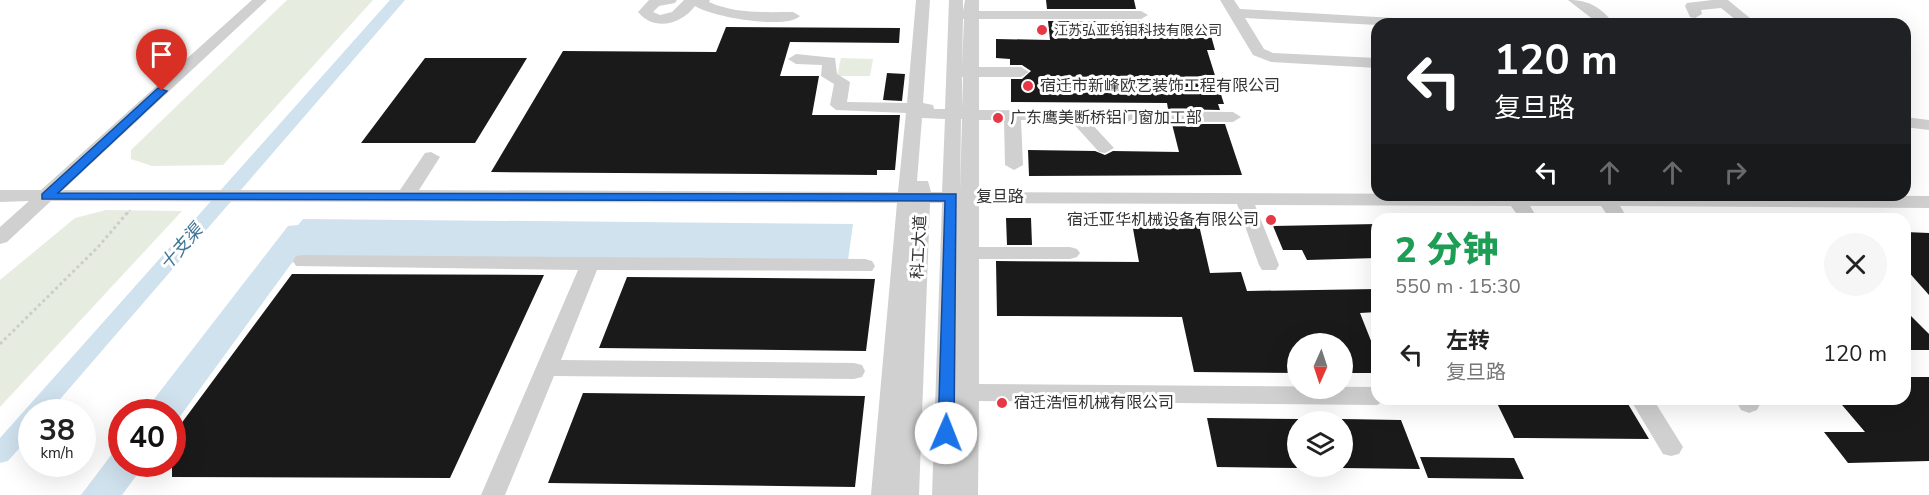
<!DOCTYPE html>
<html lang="zh">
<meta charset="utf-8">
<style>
:root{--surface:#fff;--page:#f6f6f6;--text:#222;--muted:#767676}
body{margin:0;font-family:"Nunito Sans","Noto Sans SC",sans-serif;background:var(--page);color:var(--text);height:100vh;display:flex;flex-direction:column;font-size:22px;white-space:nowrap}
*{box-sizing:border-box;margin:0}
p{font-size:20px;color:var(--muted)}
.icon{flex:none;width:33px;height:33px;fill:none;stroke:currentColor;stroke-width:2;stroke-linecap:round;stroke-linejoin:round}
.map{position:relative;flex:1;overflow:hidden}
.side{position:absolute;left:1371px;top:213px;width:540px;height:192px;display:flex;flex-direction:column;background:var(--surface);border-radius:18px;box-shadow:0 6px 24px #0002}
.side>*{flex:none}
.banner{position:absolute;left:1371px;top:18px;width:540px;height:183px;border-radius:18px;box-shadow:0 6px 24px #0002;background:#202124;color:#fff;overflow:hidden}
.needle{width:39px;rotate:183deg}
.fabs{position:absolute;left:1287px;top:333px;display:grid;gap:12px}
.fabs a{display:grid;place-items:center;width:66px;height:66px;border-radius:50%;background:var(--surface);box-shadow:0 6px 24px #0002;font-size:30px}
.speed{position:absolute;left:18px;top:399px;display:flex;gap:12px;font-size:30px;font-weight:700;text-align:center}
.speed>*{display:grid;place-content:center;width:78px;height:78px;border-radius:50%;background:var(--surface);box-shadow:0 6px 24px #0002;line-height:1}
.speed small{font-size:15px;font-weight:400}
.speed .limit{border:9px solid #d22;background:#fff;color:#111}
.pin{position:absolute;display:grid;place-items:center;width:51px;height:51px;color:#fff;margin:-62px -26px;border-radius:50% 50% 50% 0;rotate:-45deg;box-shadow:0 0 6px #0007}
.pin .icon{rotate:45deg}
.me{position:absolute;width:66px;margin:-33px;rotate:1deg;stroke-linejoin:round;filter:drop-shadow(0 0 4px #0008)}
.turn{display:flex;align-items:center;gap:21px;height:126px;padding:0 24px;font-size:27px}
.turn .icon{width:78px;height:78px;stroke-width:2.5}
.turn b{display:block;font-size:42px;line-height:51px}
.lanes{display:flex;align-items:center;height:57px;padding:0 24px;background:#0003;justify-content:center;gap:30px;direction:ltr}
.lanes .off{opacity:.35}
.round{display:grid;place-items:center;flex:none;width:63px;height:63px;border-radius:32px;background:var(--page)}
.overview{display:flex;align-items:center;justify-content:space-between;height:102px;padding:0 24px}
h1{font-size:36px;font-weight:800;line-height:45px;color:#1e9e55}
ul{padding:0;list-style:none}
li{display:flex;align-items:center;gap:18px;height:78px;padding:0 24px}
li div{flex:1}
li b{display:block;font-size:22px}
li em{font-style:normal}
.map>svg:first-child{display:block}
.green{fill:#e6ecdf}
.water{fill:#cfe2ee}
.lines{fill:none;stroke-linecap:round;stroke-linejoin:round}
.canal{fill:#cfe2ee;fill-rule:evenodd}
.building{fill:#1a1a1a}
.path-far1{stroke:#cdcdcd;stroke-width:2;stroke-dasharray:2 2;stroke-linecap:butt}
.path{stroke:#cdcdcd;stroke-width:3;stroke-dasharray:3 3;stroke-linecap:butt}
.minor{fill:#d0d0d0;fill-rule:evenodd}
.route{fill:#1a73e8;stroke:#114b97;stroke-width:1.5}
.poi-dot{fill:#e63946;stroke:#fff;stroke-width:2}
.labels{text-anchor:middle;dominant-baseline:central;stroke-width:6;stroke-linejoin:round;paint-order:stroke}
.far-poi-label{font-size:14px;fill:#333;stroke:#fff;text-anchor:start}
.poi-label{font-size:16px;fill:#333;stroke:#fff;text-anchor:start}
.street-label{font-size:16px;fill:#333;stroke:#fff}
.water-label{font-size:18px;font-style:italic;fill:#3f7597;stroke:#fff}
</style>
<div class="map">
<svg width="1929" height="495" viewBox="0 0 1929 495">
<rect width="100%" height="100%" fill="#fff"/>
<path class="green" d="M 287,0 L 373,0 L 223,165 L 152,166 L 131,159 L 131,150 Z
M 841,58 L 873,59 L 870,76 L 837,76 Z
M 106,210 L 182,211 L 0,407 L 0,280 L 75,218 Z"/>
<path class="water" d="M 303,219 L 853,224 L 848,260 L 302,256 L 291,264 L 173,426 L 172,412 L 144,412 L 288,226 L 298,225 Z
M 121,442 L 122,464 L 145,464 L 122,495 L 81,495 Z"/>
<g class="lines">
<path class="canal" d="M 390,0 L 405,0 L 49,412 L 32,412 L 32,434 L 8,461 L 0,463 L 0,438 Z"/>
</g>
<path class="building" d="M 1046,0 L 1134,0 L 1136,9 L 1047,9 Z
M 1048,21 L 1139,21 L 1141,31 L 1210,32 L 1215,50 L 1207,50 L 1224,104 L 1218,104 L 1220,110 L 1168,109 L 1167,103 L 1011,102 L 1011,79 L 1022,79 L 1031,71 L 1022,65 L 1010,65 L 1010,59 L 996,58 L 996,39 L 1050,40 Z
M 726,27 L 900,28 L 899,43 L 790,42 L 780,76 L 819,76 L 812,115 L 900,115 L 895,170 L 877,170 L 877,175 L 491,172 L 563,51 L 716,52 Z
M 425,58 L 527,58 L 475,143 L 361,143 Z
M 887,73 L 905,74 L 902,101 L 883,100 Z
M 1172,124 L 1225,124 L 1242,175 L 1029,176 L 1028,150 L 1095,151 L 1105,155 L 1113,151 L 1179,152 Z
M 1130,212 L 1175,212 L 1177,224 L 1199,225 L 1210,273 L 1241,272 L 1247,291 L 1377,289 L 1377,312 L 1360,313 L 1377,356 L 1377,373 L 1342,373 L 1342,344 L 1298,344 L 1298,373 L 1194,372 L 1182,317 L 997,316 L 996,261 L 1139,262 Z
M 1006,218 L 1031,218 L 1032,245 L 1007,245 Z
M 1377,224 L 1377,258 L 1307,260 L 1302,250 L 1283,250 L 1273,226 Z
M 1905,232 L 1929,233 L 1929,295 L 1905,268 Z
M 292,274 L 544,275 L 450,478 L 172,477 L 172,436 Z
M 627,277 L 875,279 L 866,351 L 599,348 Z
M 1905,310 L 1929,334 L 1929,350 L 1905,350 Z
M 1905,377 L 1929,377 L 1929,461 L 1848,463 L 1824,432 L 1865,432 L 1837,399 L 1905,399 Z
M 583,393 L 865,396 L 855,487 L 548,483 Z
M 1495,399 L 1625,399 L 1649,439 L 1514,438 Z
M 1207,418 L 1298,419 L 1298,468 L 1217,467 Z
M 1342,419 L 1401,420 L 1420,469 L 1342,468 Z
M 1420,457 L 1514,458 L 1524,479 L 1428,478 Z"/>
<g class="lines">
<path class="path-far1" d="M 127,214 L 130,210"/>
<path class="path" d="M 0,344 L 98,247 L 128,212"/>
<path class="minor" d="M 252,0 L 267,0 L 63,190 L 400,190 L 425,153 L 431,152 L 440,157 L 419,190 L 898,192 L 906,113 L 836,110 L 830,105 L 834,84 L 821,76 L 822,65 L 796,64 L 788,59 L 796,54 L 835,58 L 837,74 L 850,82 L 847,102 L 907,103 L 916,0 L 930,0 L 923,103 L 933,105 L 934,109 L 945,109 L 949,0 L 963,0 L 963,11 L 965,0 L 979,0 L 979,11 L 1141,11 L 1148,15 L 1141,19 L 979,19 L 979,67 L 1021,67 L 1029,72 L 1021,77 L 979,77 L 979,110 L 1233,112 L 1241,117 L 1233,122 L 1089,121 L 1114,148 L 1105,153 L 1099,152 L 1070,120 L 1021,120 L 1023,165 L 1014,170 L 1005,165 L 1004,120 L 979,120 L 979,192 L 1929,196 L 1929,208 L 1620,206 L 1628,219 L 1610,219 L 1601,206 L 1530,206 L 1538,219 L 1520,219 L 1511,206 L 1255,205 L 1279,265 L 1276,270 L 1262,270 L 1259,265 L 1237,204 L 979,203 L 979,247 L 1070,247 L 1077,249 L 1080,253 L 1077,257 L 1070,259 L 979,259 L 979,384 L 1377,387 L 1377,399 L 1387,399 L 1377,405 L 979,401 L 978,495 L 932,495 L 942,203 L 930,203 L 919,495 L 871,495 L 897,203 L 51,201 L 7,242 L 0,244 L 0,227 L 29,201 L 0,202 L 0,190 L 41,190 ZM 963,19 L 964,19 L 962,67 ZM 962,77 L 963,77 L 962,109 ZM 922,118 L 945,119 L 942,192 L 931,192 L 928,181 L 917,181 ZM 961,119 L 962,119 L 960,192 Z
M 649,0 L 677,0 L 675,3 L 659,6 L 653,12 L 660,15 L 672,12 L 684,0 L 710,0 L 709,2 C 735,14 765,12 793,12 L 800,16 C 787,30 711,17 695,6 C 682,24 654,32 638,12 Z
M 1220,0 L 1234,0 L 1240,9 L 1428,20 L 1435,24 L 1377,25 L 1245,18 L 1264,49 L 1273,53 L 1377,58 L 1377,68 L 1271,62 L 1253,55 Z
M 1568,0 C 1589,0 1601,7 1614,24 L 1599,24 Z
M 1712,0 L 1728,0 L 1757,24 L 1741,24 L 1721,8 L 1701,10 L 1702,14 L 1695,18 L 1690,17 L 1685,6 L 1687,3 Z
M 1905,117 L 1929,120 L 1929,130 L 1905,127 Z
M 303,255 L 865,259 L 872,261 L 875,266 L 872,271 L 597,270 L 561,360 L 854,363 L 862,365 L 865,371 L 862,377 L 854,379 L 554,376 L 505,495 L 481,495 L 578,270 L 296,266 L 293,261 L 296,256 Z
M 1630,399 L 1653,399 L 1683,447 L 1679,454 L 1671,456 L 1663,454 Z
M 1735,399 L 1758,399 L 1760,404 L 1757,410 L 1749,413 L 1741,410 Z"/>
</g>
<path class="route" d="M 158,88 L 167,91 L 58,193 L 956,194 L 954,433 L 946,439 L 938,433 L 945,201 L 42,199 L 42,194 Z"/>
<g class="poi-dot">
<circle cx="1042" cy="30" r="6"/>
<circle cx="1028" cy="86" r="6"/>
<circle cx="998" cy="118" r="6"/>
<circle cx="1271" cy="220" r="6"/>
<circle cx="1002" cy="403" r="6"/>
</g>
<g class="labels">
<g class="far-poi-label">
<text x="1054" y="30">江苏弘亚钨钼科技有限公司</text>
</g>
<g class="poi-label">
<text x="1040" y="86">宿迁市新峰欧艺装饰工程有限公司</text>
<text x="1010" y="118">广东鹰美断桥铝门窗加工部</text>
<text x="1259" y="220" text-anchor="end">宿迁亚华机械设备有限公司</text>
<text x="1014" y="403">宿迁浩恒机械有限公司</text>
</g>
<g class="street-label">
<text x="1000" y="197">复旦路</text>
<text transform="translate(919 247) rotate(-87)">科工大道</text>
</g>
<g class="water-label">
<text transform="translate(181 247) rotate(-49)">十支渠</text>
</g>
</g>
</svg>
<div class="fabs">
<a><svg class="needle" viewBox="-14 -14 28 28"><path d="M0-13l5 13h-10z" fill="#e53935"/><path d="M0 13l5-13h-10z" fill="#767676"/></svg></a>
<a><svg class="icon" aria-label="layers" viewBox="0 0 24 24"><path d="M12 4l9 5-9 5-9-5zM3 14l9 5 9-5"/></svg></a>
</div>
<div class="speed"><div>38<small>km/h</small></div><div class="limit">40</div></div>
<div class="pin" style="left:162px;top:91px;background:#d93025"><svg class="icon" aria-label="arrive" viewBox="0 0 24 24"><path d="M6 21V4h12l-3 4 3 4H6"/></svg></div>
<svg class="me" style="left:946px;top:433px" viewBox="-20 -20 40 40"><circle r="19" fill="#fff"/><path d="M0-13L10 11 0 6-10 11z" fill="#1a73e8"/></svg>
<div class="banner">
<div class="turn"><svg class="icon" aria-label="left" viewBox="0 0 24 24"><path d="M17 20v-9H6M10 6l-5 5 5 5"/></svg><div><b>120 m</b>复旦路</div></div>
<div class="lanes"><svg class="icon" aria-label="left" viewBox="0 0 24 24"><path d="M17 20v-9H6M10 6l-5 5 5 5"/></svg><svg class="icon off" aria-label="ahead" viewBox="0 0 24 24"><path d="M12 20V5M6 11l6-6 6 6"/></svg><svg class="icon off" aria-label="ahead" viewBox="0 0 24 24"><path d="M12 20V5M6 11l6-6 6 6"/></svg><svg class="icon off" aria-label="right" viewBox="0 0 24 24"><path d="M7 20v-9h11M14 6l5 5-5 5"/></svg></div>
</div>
<section class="side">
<div class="overview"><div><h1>2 分钟</h1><p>550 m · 15:30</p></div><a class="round"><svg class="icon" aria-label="close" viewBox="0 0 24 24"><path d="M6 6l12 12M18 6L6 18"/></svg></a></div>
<ul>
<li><svg class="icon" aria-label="left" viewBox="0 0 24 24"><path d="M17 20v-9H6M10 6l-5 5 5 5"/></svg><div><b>左转</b><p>复旦路</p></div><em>120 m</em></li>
</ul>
</section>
</div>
